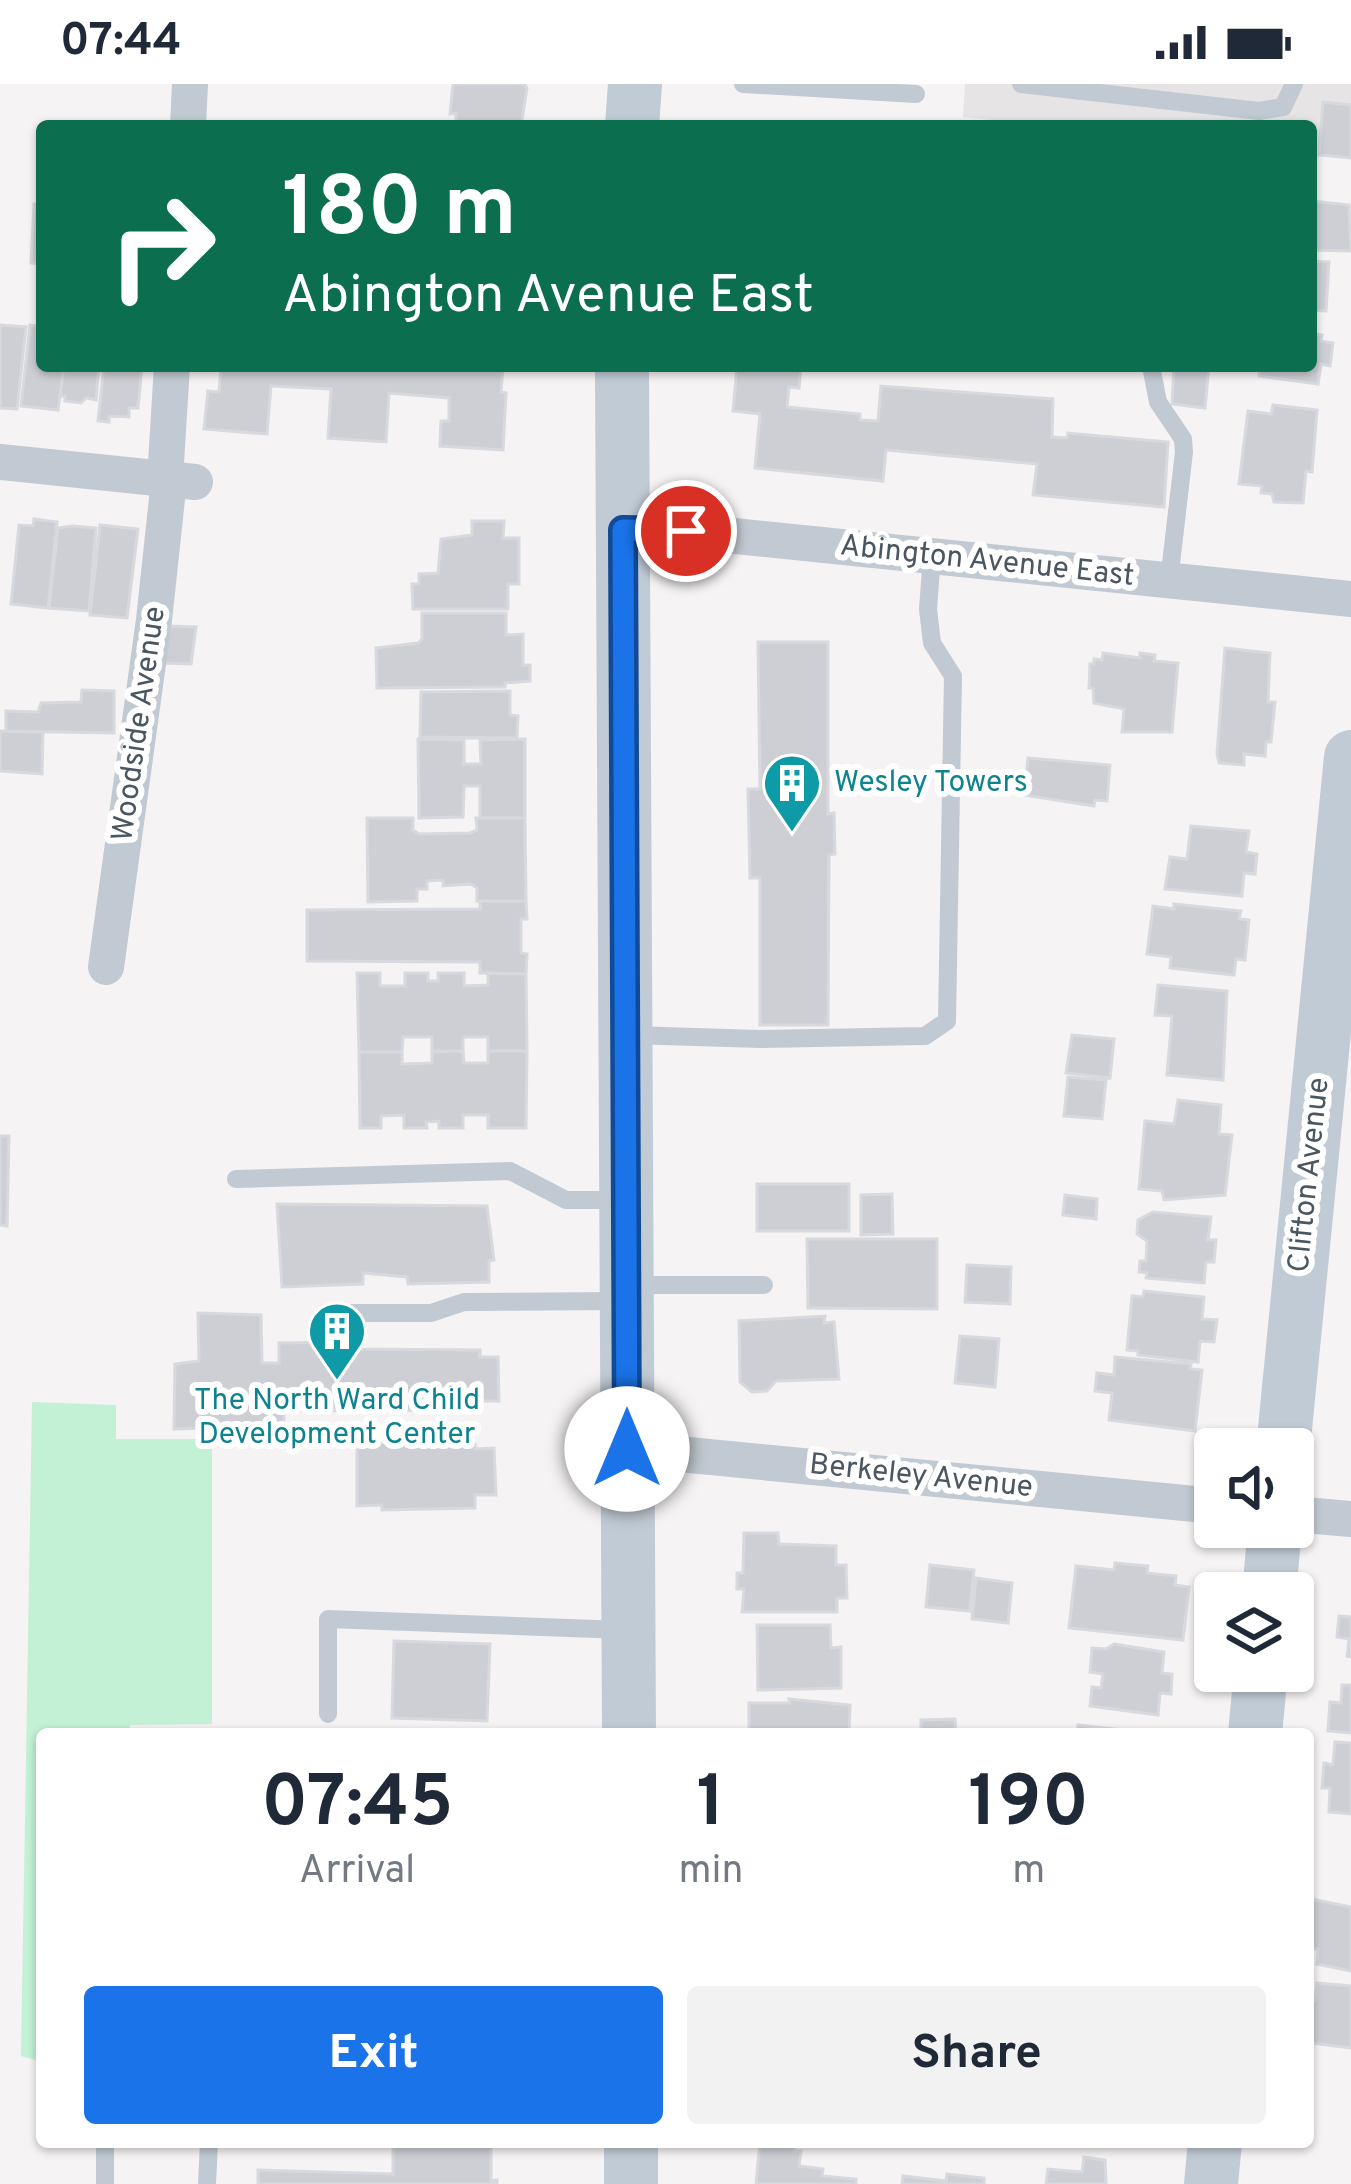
<!DOCTYPE html>
<style>
:root{--surface:#fff;--page:#f2f2f3;--text:#1f2937;--muted:#747a83;--accent:#1a73e8}
body{margin:0;font-family:Overpass,sans-serif;background:var(--page);color:var(--text);height:100vh;display:flex;flex-direction:column;font-size:45px;white-space:nowrap}
*{box-sizing:border-box;margin:0}
p{font-size:39px;color:var(--muted)}
.icon{flex:none;width:66px;height:66px;fill:none;stroke:currentColor;stroke-width:2;stroke-linecap:round;stroke-linejoin:round}
.map{position:relative;flex:1;overflow:hidden}
.sheet{position:absolute;left:36px;top:1644px;width:1278px;height:420px;display:flex;flex-direction:column;background:var(--surface);border-radius:12px;box-shadow:0 3px 9px #0004}
.sheet>*{flex:none}
.banner{position:absolute;left:36px;top:36px;width:1281px;height:252px;border-radius:12px;box-shadow:0 3px 9px #0004;background:#0b6e4f;color:#fff;overflow:hidden}
.controls{position:absolute;left:1194px;top:1344px;display:grid;gap:24px}
.controls a{display:grid;place-items:center;width:120px;height:120px;border-radius:12px;background:var(--surface);box-shadow:0 3px 9px #0004;font-size:60px}
.pin{position:absolute;display:grid;place-items:center;width:102px;height:102px;color:#fff;margin:-51px;border:6px solid #fff;border-radius:50%;box-shadow:0 3px 12px #0007}
.me{position:absolute;width:132px;margin:-66px;rotate:0deg;stroke-linejoin:round;filter:drop-shadow(0 0 9px #0008)}
.turn{display:flex;align-items:center;gap:42px;height:252px;padding:0 48px;font-size:54px}
.turn .icon{width:156px;height:156px;stroke-width:2.5}
.turn b{display:block;font-size:84px;line-height:102px}
.eta{display:flex;justify-content:space-evenly;align-items:center;height:204px;text-align:center}
.eta b{font-size:72px;font-weight:700;line-height:84px}
.action{display:flex;gap:24px;margin-top:auto;padding:24px 48px}
.action a{flex:1;height:138px;border-radius:12px;background:var(--accent);color:#fff;font-size:48px;font-weight:700;line-height:138px;text-align:center}
.action a+a{background:var(--page);color:var(--text)}
.status{display:flex;justify-content:space-between;align-items:center;height:84px;padding:0 60px;background:var(--surface);direction:ltr}
.status svg{height:33px;fill:currentColor}
.map>svg:first-child{display:block}
.education{fill:#e6e4e5}
.green{fill:#c3f1d5}
.building{fill:#cdcfd5;stroke:#d7d9de;stroke-width:3}
.lines{fill:none;stroke-linecap:round;stroke-linejoin:round}
.lane{stroke:#c1cad2;stroke-width:18}
.street{stroke:#c1cad2;stroke-width:36}
.secondary{stroke:#c1cbd6;stroke-width:54}
.route-casing{stroke:#114b97;stroke-width:30}
.route{stroke:#1a73e8;stroke-width:21}
.labels{text-anchor:middle;dominant-baseline:central;stroke-width:12;stroke-linejoin:round;paint-order:stroke}
.street-label{font-size:30px;fill:#4a5661;stroke:#fff}
.culture-label{font-size:30px;fill:#0d838f;stroke:#fff;text-anchor:start}
</style>
<div class="status"><b>07:44</b><svg viewBox="0 0 49 12"><path d="M0 12V9h3v3zM5 12V6h3v6zM10 12V3h3v9zM15 12V0h3v12zM26 1h20v11H26zM47 4h2v5h-2z"/></svg></div>
<div class="map">
<svg width="1351" height="2100" viewBox="0 0 1351 2100">
<rect width="100%" height="100%" fill="#f5f3f3"/>
<path class="education" d="M 965,0 L 1351,0 L 1351,72 L 1311,68 L 1311,42 L 1050,42 L 963,33 Z"/>
<path class="green" d="M 32,1318 L 116,1321 L 116,1355 L 212,1355 L 212,1640 L 130,1641 L 130,1650 L 42,1650 L 42,1978 L 21,1972 Z"/>
<path class="building" d="M 453,0 L 524,0 L 527,4 L 521,42 L 456,42 L 456,29 L 450,30 Z
M 1323,18 L 1351,21 L 1351,74 L 1319,71 Z
M 1311,117 L 1349,121 L 1351,167 L 1311,166 Z
M 34,120 L 42,120 L 42,180 L 31,179 Z
M 1311,177 L 1329,178 L 1326,227 L 1311,226 Z
M 0,241 L 26,243 L 17,325 L 0,324 Z
M 30,241 L 42,243 L 42,282 L 64,282 L 58,326 L 21,322 Z
M 1311,249 L 1322,251 L 1321,257 L 1333,259 L 1330,282 L 1321,280 L 1318,300 L 1259,292 L 1260,282 L 1311,282 Z
M 64,282 L 99,282 L 96,316 L 86,314 L 81,319 L 65,317 L 65,312 L 60,312 Z
M 104,282 L 142,282 L 138,324 L 129,324 L 129,333 L 109,332 L 109,338 L 98,337 Z
M 221,282 L 503,282 L 501,308 L 506,309 L 503,366 L 440,362 L 441,337 L 449,337 L 449,314 L 389,309 L 386,358 L 328,354 L 331,305 L 271,302 L 267,350 L 204,345 L 208,307 L 219,308 Z
M 737,282 L 801,282 L 799,304 L 789,303 L 787,323 L 860,330 L 860,336 L 878,337 L 881,302 L 1053,315 L 1052,353 L 1067,354 L 1068,349 L 1168,358 L 1164,423 L 1033,411 L 1037,380 L 886,366 L 883,397 L 755,384 L 760,330 L 733,327 Z
M 1174,282 L 1209,282 L 1205,324 L 1172,320 Z
M 1273,321 L 1317,326 L 1312,388 L 1306,387 L 1303,419 L 1274,418 L 1272,410 L 1261,409 L 1262,402 L 1239,400 L 1248,327 L 1271,330 Z
M 34,435 L 57,438 L 48,524 L 11,520 L 19,441 L 33,442 Z
M 472,437 L 504,437 L 503,454 L 519,454 L 519,500 L 508,500 L 508,525 L 413,525 L 412,500 L 419,500 L 419,490 L 438,489 L 441,455 L 472,451 Z
M 100,441 L 138,445 L 127,534 L 90,531 Z
M 72,442 L 96,444 L 89,527 L 49,524 L 58,444 Z
M 422,529 L 506,529 L 506,551 L 523,550 L 523,581 L 530,581 L 530,597 L 505,599 L 505,603 L 377,604 L 376,564 L 418,559 L 422,555 Z
M 169,542 L 196,543 L 191,580 L 163,579 Z
M 758,558 L 828,558 L 828,730 L 834,729 L 835,770 L 829,771 L 828,941 L 760,941 L 760,794 L 750,794 L 748,705 L 760,705 Z
M 1225,564 L 1270,569 L 1268,618 L 1275,618 L 1271,658 L 1266,658 L 1265,672 L 1244,670 L 1244,681 L 1219,679 L 1217,670 Z
M 1103,569 L 1140,574 L 1140,569 L 1155,571 L 1154,577 L 1178,579 L 1172,648 L 1122,648 L 1124,625 L 1094,619 L 1093,604 L 1089,604 L 1090,580 L 1094,580 L 1094,575 L 1102,576 Z
M 82,606 L 114,607 L 114,649 L 6,647 L 6,627 L 38,628 L 41,619 L 81,618 Z
M 510,607 L 510,631 L 518,632 L 517,654 L 420,653 L 421,608 Z
M 0,647 L 43,648 L 42,690 L 0,687 Z
M 418,655 L 464,656 L 464,680 L 481,680 L 480,656 L 525,655 L 525,734 L 480,734 L 480,702 L 464,702 L 463,733 L 419,734 Z
M 1028,674 L 1110,681 L 1107,717 L 1095,716 L 1094,722 L 1024,711 Z
M 367,734 L 413,734 L 413,746 L 419,750 L 470,749 L 477,746 L 476,734 L 525,734 L 526,817 L 477,817 L 477,804 L 471,800 L 443,802 L 443,796 L 427,797 L 427,805 L 417,805 L 417,817 L 368,818 Z
M 1191,742 L 1249,747 L 1246,768 L 1257,770 L 1255,790 L 1244,789 L 1242,812 L 1165,805 L 1170,773 L 1187,775 Z
M 480,817 L 526,817 L 527,835 L 521,835 L 521,869 L 527,870 L 526,890 L 480,889 L 480,878 L 307,877 L 307,826 L 480,825 Z
M 1174,820 L 1241,827 L 1239,835 L 1249,836 L 1245,876 L 1236,875 L 1234,891 L 1170,884 L 1171,873 L 1147,870 L 1153,822 L 1174,825 Z
M 357,889 L 380,889 L 380,902 L 405,902 L 405,889 L 428,889 L 428,897 L 438,897 L 438,889 L 464,889 L 464,902 L 488,901 L 488,889 L 526,890 L 527,967 L 488,967 L 488,953 L 463,953 L 463,967 L 432,967 L 432,953 L 403,953 L 402,968 L 359,968 Z
M 1158,901 L 1227,907 L 1223,996 L 1167,991 L 1172,932 L 1155,931 Z
M 1072,951 L 1114,955 L 1110,994 L 1066,989 Z
M 463,967 L 464,979 L 488,979 L 488,967 L 527,967 L 526,1044 L 488,1044 L 488,1031 L 463,1031 L 463,1044 L 439,1044 L 439,1037 L 426,1038 L 427,1044 L 404,1044 L 404,1031 L 381,1032 L 381,1044 L 360,1044 L 359,968 L 402,968 L 402,980 L 432,979 L 432,968 Z
M 1068,993 L 1106,996 L 1102,1035 L 1064,1032 Z
M 1178,1016 L 1221,1021 L 1219,1050 L 1232,1051 L 1225,1111 L 1164,1116 L 1162,1107 L 1139,1105 L 1145,1037 L 1174,1040 Z
M 0,1052 L 9,1052 L 7,1142 L 0,1141 Z
M 757,1100 L 849,1100 L 849,1147 L 757,1147 Z
M 892,1110 L 893,1150 L 861,1151 L 861,1111 Z
M 1065,1111 L 1097,1115 L 1096,1135 L 1063,1131 Z
M 277,1120 L 487,1122 L 494,1176 L 489,1177 L 489,1198 L 408,1200 L 407,1193 L 363,1189 L 363,1200 L 282,1203 Z
M 1153,1128 L 1211,1133 L 1208,1156 L 1216,1156 L 1214,1178 L 1206,1178 L 1204,1199 L 1146,1194 L 1147,1189 L 1139,1188 L 1140,1177 L 1146,1177 L 1147,1157 L 1137,1150 L 1138,1136 Z
M 807,1155 L 937,1155 L 937,1225 L 808,1224 Z
M 967,1181 L 1011,1183 L 1010,1220 L 965,1218 Z
M 1144,1207 L 1204,1213 L 1202,1235 L 1217,1236 L 1214,1258 L 1200,1257 L 1198,1278 L 1138,1271 L 1138,1267 L 1127,1266 L 1132,1212 L 1143,1213 Z
M 198,1229 L 261,1231 L 262,1279 L 279,1279 L 279,1259 L 348,1258 L 348,1265 L 480,1266 L 480,1273 L 498,1273 L 499,1317 L 481,1317 L 481,1324 L 460,1326 L 284,1327 L 284,1342 L 174,1345 L 175,1280 L 199,1277 Z
M 825,1232 L 824,1239 L 834,1238 L 839,1295 L 776,1297 L 767,1307 L 752,1308 L 740,1298 L 739,1237 Z
M 960,1252 L 999,1255 L 995,1303 L 955,1299 Z
M 1115,1273 L 1191,1280 L 1190,1285 L 1202,1286 L 1195,1347 L 1109,1336 L 1112,1309 L 1095,1307 L 1097,1289 L 1114,1291 Z
M 385,1358 L 475,1360 L 475,1365 L 494,1364 L 496,1411 L 475,1411 L 475,1424 L 382,1426 L 382,1421 L 357,1422 L 357,1359 Z
M 744,1449 L 778,1449 L 779,1460 L 836,1462 L 836,1481 L 846,1481 L 847,1514 L 837,1514 L 837,1528 L 742,1528 L 744,1505 L 737,1505 L 737,1489 L 743,1489 Z
M 1115,1479 L 1148,1482 L 1147,1489 L 1176,1492 L 1175,1501 L 1189,1503 L 1183,1556 L 1069,1544 L 1076,1482 L 1114,1486 Z
M 930,1481 L 974,1486 L 970,1527 L 926,1523 Z
M 976,1494 L 1012,1499 L 1008,1539 L 972,1535 Z
M 1339,1532 L 1351,1533 L 1351,1573 L 1347,1572 L 1349,1555 L 1337,1553 Z
M 757,1541 L 830,1541 L 831,1564 L 841,1563 L 841,1604 L 758,1606 Z
M 394,1557 L 490,1560 L 487,1637 L 392,1634 Z
M 1114,1560 L 1164,1568 L 1162,1589 L 1172,1590 L 1171,1610 L 1160,1609 L 1158,1631 L 1090,1622 L 1092,1603 L 1101,1604 L 1103,1590 L 1090,1588 L 1092,1564 L 1106,1565 Z
M 1342,1601 L 1351,1601 L 1351,1649 L 1328,1647 L 1330,1618 L 1341,1619 Z
M 789,1615 L 850,1621 L 849,1650 L 749,1650 L 749,1619 L 790,1619 Z
M 955,1635 L 956,1650 L 921,1650 L 921,1636 Z
M 1078,1641 L 1158,1650 L 1077,1650 Z
M 1335,1658 L 1351,1659 L 1351,1730 L 1329,1728 L 1330,1704 L 1322,1704 L 1324,1679 L 1333,1681 Z
M 1311,1815 L 1351,1823 L 1351,1887 L 1317,1880 L 1318,1865 L 1308,1864 Z
M 1317,1899 L 1351,1902 L 1351,1964 L 1311,1959 L 1308,1917 L 1315,1917 Z
M 393,2058 L 491,2058 L 491,2097 L 497,2096 L 497,2100 L 258,2100 L 258,2086 L 393,2090 Z
M 760,2058 L 795,2058 L 794,2067 L 801,2067 L 799,2082 L 823,2085 L 822,2092 L 856,2095 L 856,2100 L 756,2100 Z
M 1084,2073 L 1105,2076 L 1106,2100 L 1046,2100 L 1048,2085 L 1082,2088 Z
M 947,2090 L 984,2094 L 984,2100 L 902,2100 L 903,2092 L 946,2097 Z"/>
<g class="lines">
<path class="lane" d="M 743,0 L 916,10
M 1021,0 L 1259,27 L 1283,23 L 1294,0
M 1151,282 L 1158,318 L 1183,355 L 1184,368 L 1169,497
M 631,951 L 760,955 L 925,952 L 947,937 L 953,592 L 932,559 L 928,525 L 932,472
M 236,1095 L 510,1087 L 566,1116 L 621,1116
M 631,1201 L 764,1201
M 352,1229 L 431,1229 L 464,1218 L 621,1217
M 328,1630 L 328,1535 L 623,1546
M 105,2100 L 105,2058
M 207,2100 L 209,2058"/>
<path class="street" d="M 188,42 L 190,0
M 0,378 L 195,398
M 165,395 L 172,282
M 623,446 L 686,447 L 1351,515
M 106,883 L 154,536 L 169,396
M 627,1365 L 1215,1422
M 1293,1430 L 1351,1435"/>
<path class="secondary" d="M 632,42 L 635,0
M 622,282 L 629,1650
M 1283,1365 L 1351,673
M 1269,1509 L 1275,1443
M 1255,1650 L 1261,1587
M 631,2058 L 631,2100
M 1211,2100 L 1215,2058"/>
</g>
<g class="lines">
<g class="route-casing">
<path id="route" d="M 627,1365 L 623,446 L 686,447"/>
</g>
<use href="#route" class="route"/>
</g>
<defs>
<g id="building-pin" transform="scale(3)"><path d="M0 17L-7.5 6A9.5 9.5 0 1 1 7.5 6Z" fill="#0f9aa8" stroke="#fff"/><path d="M-4-6H4V6H1V3H-1V6H-4ZM-2.5-4.3h1.7v1.8h-1.7ZM.8-4.3h1.7v1.8H.8ZM-2.5-1h1.7V.8h-1.7ZM.8-1h1.7V.8H.8Z" fill="#fff"/></g>
</defs>
<g fill-rule="evenodd">
<use href="#building-pin" x="792" y="699"/>
<use href="#building-pin" x="337" y="1247"/>
</g>
<g class="labels">
<g class="street-label">
<text transform="translate(987 478) rotate(6)">Abington Avenue East</text>
<text transform="translate(140 640) rotate(-82)">Woodside Avenue</text>
<text transform="translate(1310 1091) rotate(-84)">Clifton Avenue</text>
<text transform="translate(921 1393) rotate(6)">Berkeley Avenue</text>
</g>
<g class="culture-label">
<text x="834" y="699">Wesley Towers</text>
<text x="337" y="1317" text-anchor="middle">The North Ward Child<tspan x="337" dy="34">Development Center</tspan></text>
</g>
</g>
</svg>
<div class="controls">
<a><svg class="icon" aria-label="sound" viewBox="0 0 24 24"><path d="M4 9h4l5-4v14l-5-4H4zM17 9q2 3 0 6"/></svg></a>
<a><svg class="icon" aria-label="layers" viewBox="0 0 24 24"><path d="M12 4l9 5-9 5-9-5zM3 14l9 5 9-5"/></svg></a>
</div>
<div class="pin" style="left:686px;top:447px;background:#d93025"><svg class="icon" aria-label="arrive" viewBox="0 0 24 24"><path d="M6 21V4h12l-3 4 3 4H6"/></svg></div>
<svg class="me" style="left:627px;top:1365px" viewBox="-20 -20 40 40"><circle r="19" fill="#fff"/><path d="M0-13L10 11 0 6-10 11z" fill="#1a73e8"/></svg>
<div class="banner">
<div class="turn"><svg class="icon" aria-label="right" viewBox="0 0 24 24"><path d="M7 20v-9h11M14 6l5 5-5 5"/></svg><div><b>180 m</b>Abington Avenue East</div></div>
</div>
<section class="sheet">
<div class="eta">
<div><b>07:45</b><p>Arrival</p></div>
<div><b>1</b><p>min</p></div>
<div><b>190</b><p>m</p></div>
</div>
<div class="action"><a>Exit</a><a>Share</a></div>
</section>
</div>
